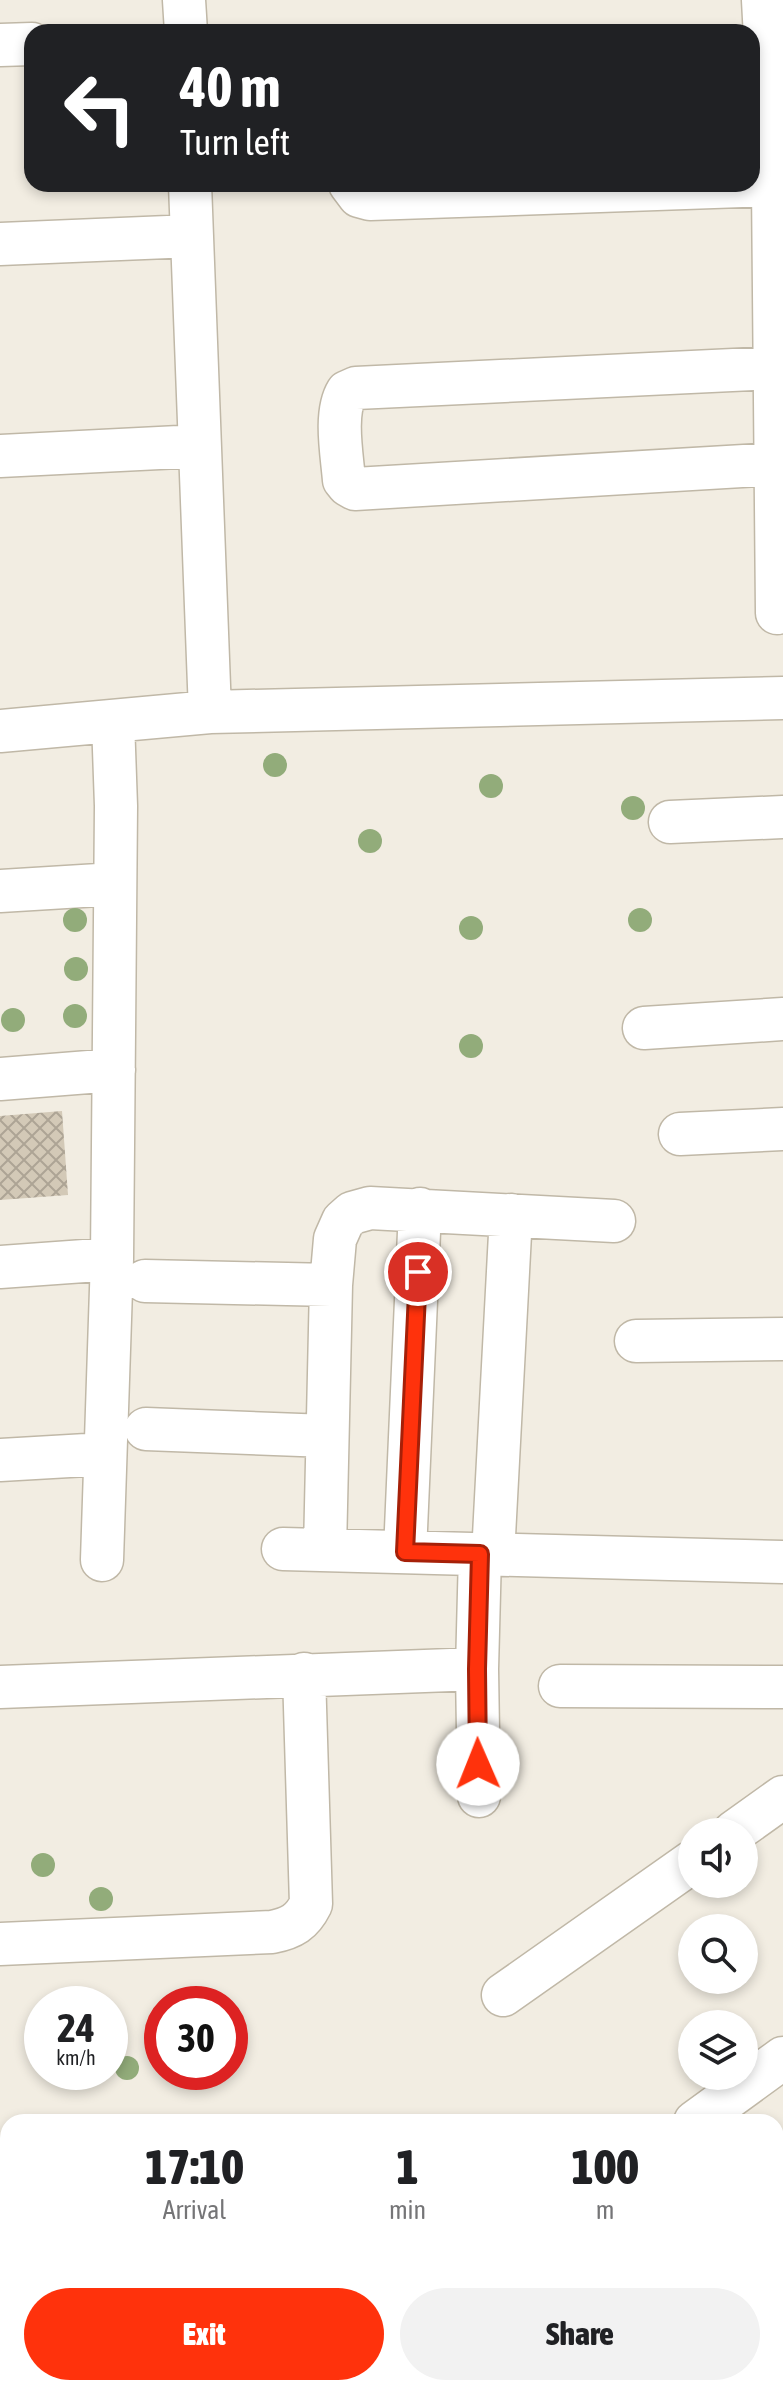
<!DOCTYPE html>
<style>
:root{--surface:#fff;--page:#f2f2f2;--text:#202124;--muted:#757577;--accent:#ff320c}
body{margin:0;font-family:"Asap Condensed",sans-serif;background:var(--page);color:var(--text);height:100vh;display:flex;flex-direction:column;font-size:30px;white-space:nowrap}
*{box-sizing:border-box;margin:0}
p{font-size:26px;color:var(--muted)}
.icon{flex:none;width:44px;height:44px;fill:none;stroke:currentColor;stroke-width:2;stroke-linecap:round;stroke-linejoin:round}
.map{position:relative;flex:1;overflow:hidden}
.sheet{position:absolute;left:0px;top:2114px;width:784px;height:282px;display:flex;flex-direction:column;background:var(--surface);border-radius:24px 24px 0 0;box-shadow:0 4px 12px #0003}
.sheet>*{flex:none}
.top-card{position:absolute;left:24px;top:24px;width:736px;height:168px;border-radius:24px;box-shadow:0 4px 12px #0003;background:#202124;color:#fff;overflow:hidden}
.fabs{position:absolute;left:678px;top:1818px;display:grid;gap:16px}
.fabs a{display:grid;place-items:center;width:80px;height:80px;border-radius:50%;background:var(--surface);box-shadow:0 4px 12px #0003;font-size:40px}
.speed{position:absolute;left:24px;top:1986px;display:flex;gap:16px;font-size:40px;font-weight:700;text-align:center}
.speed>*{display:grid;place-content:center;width:104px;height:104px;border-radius:50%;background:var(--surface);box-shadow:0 4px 12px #0003;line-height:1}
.speed small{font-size:20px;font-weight:400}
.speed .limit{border:12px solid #d22;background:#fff;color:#111}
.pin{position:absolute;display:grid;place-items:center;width:68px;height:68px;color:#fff;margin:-34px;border:4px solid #fff;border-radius:50%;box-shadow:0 2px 8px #0007}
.me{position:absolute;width:88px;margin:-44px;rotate:359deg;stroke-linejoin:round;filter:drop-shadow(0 0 6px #0008)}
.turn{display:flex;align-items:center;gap:28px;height:168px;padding:0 24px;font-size:36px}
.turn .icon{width:104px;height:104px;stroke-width:2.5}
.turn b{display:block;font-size:56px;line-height:68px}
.eta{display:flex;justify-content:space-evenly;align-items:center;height:136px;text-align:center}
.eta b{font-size:48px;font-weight:800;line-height:56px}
.button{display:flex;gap:16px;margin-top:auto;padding:16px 24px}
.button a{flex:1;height:92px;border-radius:48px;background:var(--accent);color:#fff;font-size:32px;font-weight:800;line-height:92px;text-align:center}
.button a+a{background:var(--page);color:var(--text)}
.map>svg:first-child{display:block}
.forest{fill:url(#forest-firs)}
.building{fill:url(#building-cross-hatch)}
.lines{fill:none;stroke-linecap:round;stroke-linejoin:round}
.minor-casing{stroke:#c0b8a7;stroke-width:45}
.minor{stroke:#fff;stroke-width:42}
.tree{fill:#92ac7a}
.route-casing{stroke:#a62008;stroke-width:20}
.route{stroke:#ff320c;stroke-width:14}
</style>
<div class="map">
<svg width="783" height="2395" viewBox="0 0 783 2395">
<defs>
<pattern id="forest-firs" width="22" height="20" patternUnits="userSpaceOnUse" patternTransform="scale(2)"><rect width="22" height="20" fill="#cbe8a8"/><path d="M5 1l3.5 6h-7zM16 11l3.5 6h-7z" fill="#b0c891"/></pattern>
<pattern id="building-cross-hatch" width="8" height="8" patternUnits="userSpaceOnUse" patternTransform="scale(2)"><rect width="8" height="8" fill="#d3c9b7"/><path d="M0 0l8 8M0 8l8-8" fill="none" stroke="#ada495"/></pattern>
</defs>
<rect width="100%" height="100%" fill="#f2ede2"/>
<path class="forest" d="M 783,2238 L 783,2395 L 556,2395 L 566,2388 L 776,2388 L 776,2243 Z"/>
<path class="building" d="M 62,1111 L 68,1195 L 0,1200 L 0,1116 Z"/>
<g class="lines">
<g class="minor-casing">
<path id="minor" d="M 184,0 L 186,32
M 763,0 L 773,185 L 777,613
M 0,45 L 32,44
M 190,184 L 210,712
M 350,184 L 359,196 L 370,199 L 773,185
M 0,244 L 192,236
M 774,368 L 356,388 L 347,392 C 334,413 342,455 344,480 L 348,485 L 355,489 L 776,464
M 0,456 L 199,446
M 0,731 L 210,712 L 783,698
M 670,822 L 783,817
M 0,891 L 115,884
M 644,1028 L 783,1019
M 0,1079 L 114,1070
M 680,1134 L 783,1129
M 0,1267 L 112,1259
M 145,1281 L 331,1285
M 636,1341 L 783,1339
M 146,1429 L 327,1436
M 0,1460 L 104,1454
M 283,1549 L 783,1562
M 325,1550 L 331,1285 L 335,1239 L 343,1221 L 352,1213 L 370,1208 L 614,1221
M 405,1552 L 420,1209
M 493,1555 L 511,1215
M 102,1560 L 112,1259 L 116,806 L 113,721
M 560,1686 L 783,1687
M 0,1687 L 477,1669
M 479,1796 L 477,1669 L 480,1554
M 734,1832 L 783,1797
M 0,1944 L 272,1932 C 292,1928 302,1922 311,1904 L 304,1674
M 503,1995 L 692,1862
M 695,2122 L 783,2058
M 776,2199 L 783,2195
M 0,2282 L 8,2299
M 63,2388 L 68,2395
M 323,2395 L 332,2388
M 496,2395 L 506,2388"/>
</g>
<use href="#minor" class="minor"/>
</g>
<g class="tree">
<circle cx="275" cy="765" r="12"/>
<circle cx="491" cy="786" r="12"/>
<circle cx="633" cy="808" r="12"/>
<circle cx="370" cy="841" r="12"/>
<circle cx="75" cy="920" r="12"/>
<circle cx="640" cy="920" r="12"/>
<circle cx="471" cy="928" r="12"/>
<circle cx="76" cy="969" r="12"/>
<circle cx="75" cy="1016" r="12"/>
<circle cx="13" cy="1020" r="12"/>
<circle cx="471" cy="1046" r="12"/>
<circle cx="43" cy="1865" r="12"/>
<circle cx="101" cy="1899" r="12"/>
<circle cx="127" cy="2068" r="12"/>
</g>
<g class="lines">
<g class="route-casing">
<path id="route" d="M 418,1272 L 405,1552 L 480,1554 L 477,1669 L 478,1764"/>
</g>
<use href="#route" class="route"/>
</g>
</svg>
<div class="fabs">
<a><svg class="icon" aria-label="sound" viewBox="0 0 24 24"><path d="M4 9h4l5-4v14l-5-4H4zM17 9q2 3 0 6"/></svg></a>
<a><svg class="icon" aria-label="search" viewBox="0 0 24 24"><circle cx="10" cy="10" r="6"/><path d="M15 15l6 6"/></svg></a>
<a><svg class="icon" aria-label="layers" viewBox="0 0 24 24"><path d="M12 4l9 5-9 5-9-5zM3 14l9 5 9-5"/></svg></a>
</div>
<div class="speed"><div>24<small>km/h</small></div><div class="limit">30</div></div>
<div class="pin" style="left:418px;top:1272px;background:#d93025"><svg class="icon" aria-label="arrive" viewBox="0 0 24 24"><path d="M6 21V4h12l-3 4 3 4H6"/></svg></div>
<svg class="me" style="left:478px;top:1764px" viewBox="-20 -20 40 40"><circle r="19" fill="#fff"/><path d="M0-13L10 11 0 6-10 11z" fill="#ff320c"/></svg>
<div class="top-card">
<div class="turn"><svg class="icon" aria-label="left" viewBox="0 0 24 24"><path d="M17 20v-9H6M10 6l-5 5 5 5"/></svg><div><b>40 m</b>Turn left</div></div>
</div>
<section class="sheet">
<div class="eta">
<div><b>17:10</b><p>Arrival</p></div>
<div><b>1</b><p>min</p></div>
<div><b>100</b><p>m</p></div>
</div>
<div class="button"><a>Exit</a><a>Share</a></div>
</section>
</div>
